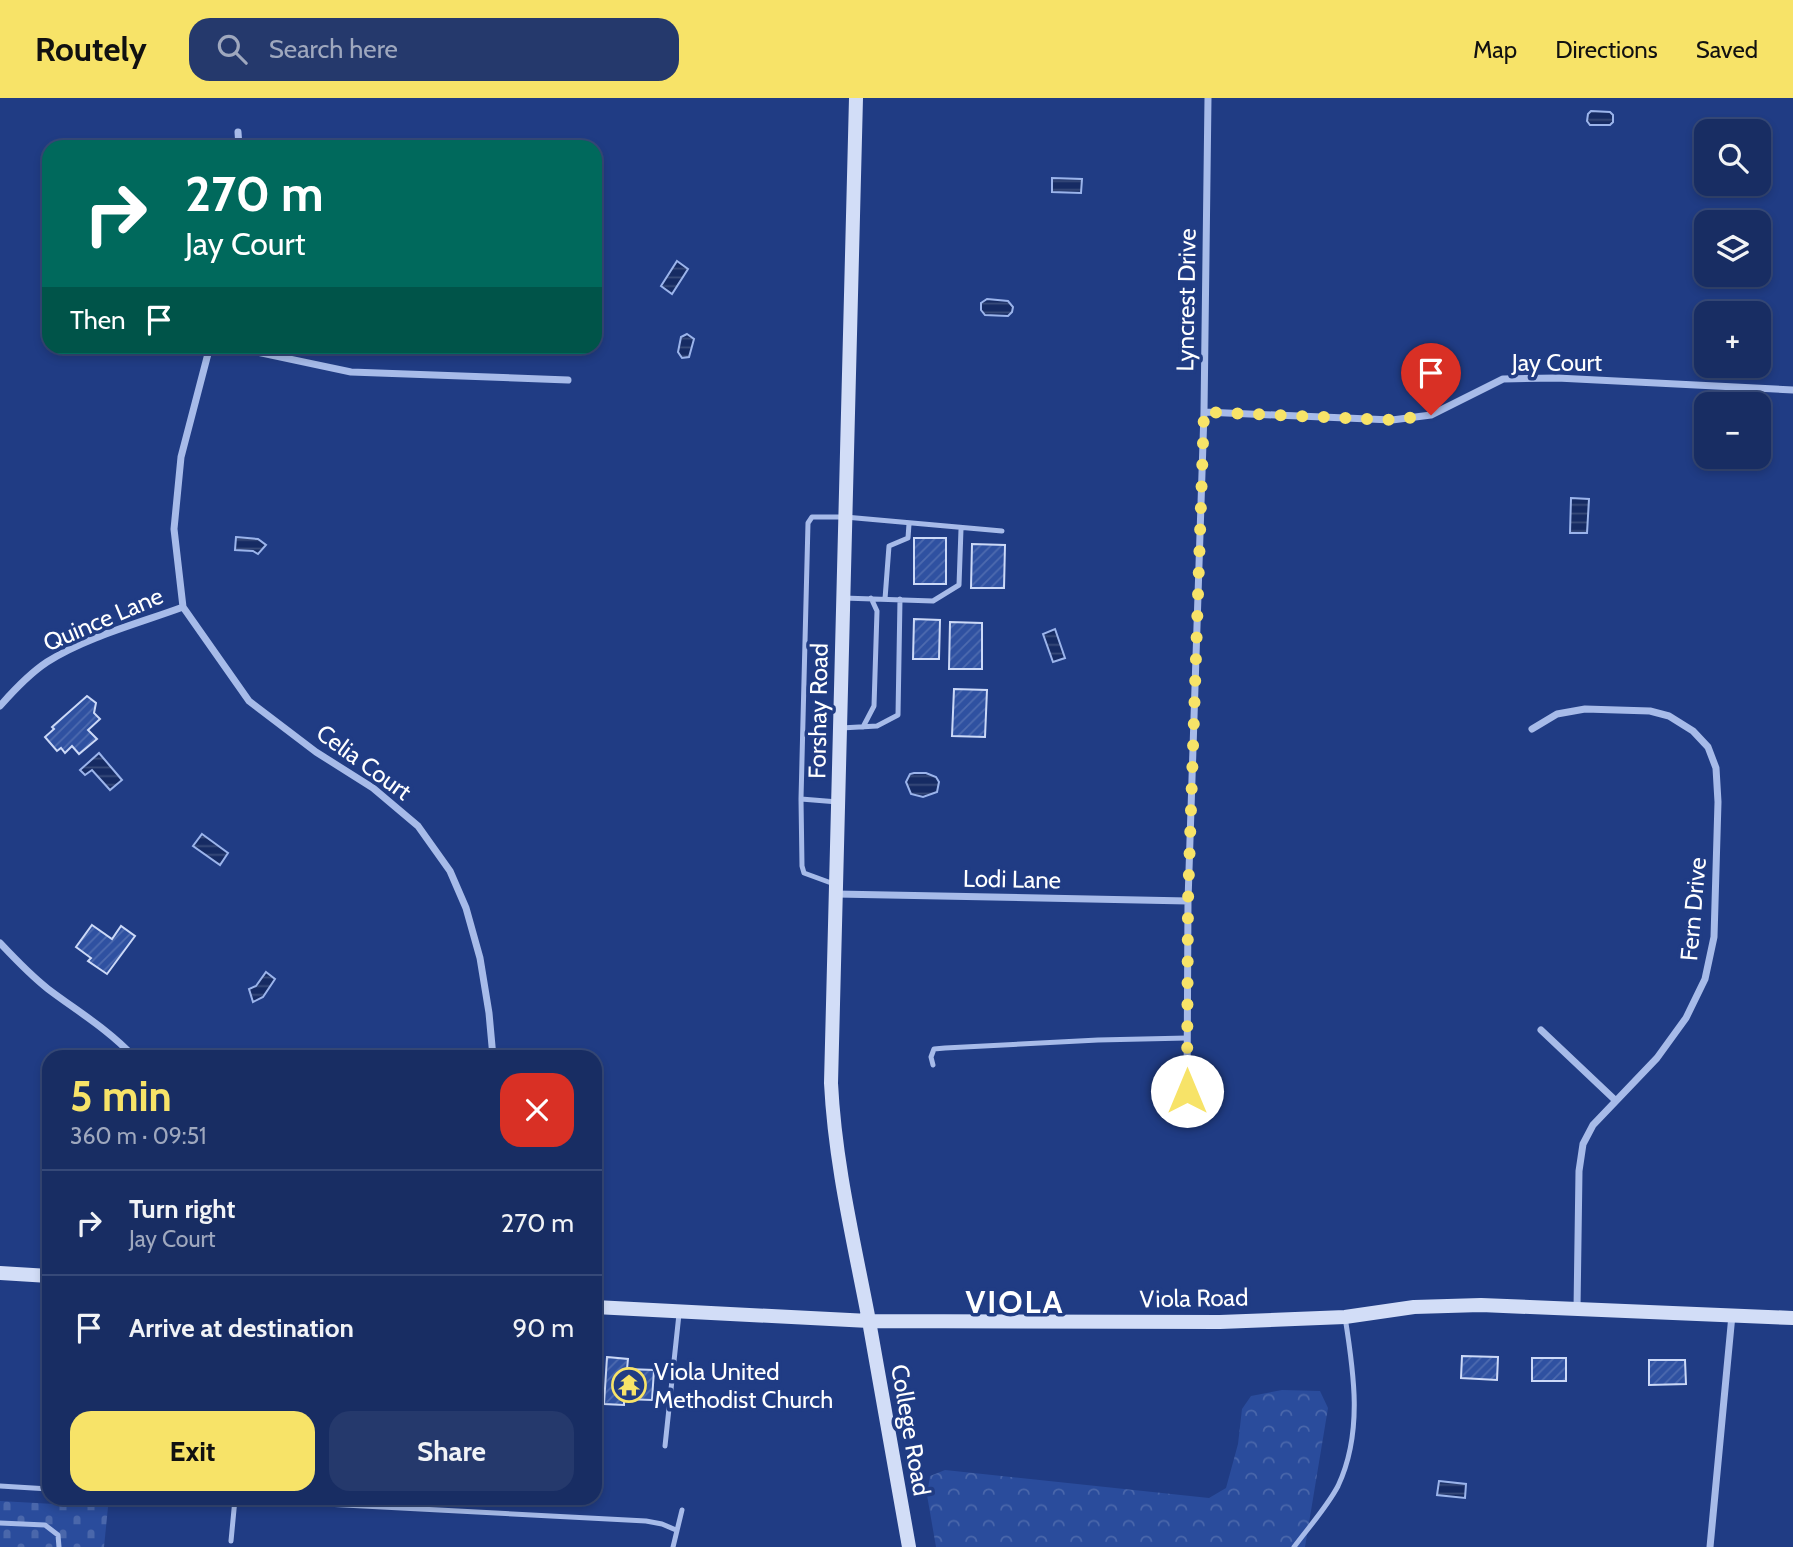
<!DOCTYPE html>
<meta charset="utf-8">
<style>
:root{--surface:#182d63;--page:#25396c;--text:#f1f3f6;--muted:#9fa8be;--line:#364978;--accent:#f7e368}
body{margin:0;font-family:Cabin,sans-serif;background:var(--page);color:var(--text);height:100vh;display:flex;flex-direction:column;font-size:26px;white-space:nowrap}
*{box-sizing:border-box;margin:0}
p{font-size:23px;color:var(--muted)}
.icon{flex:none;width:38px;height:38px;fill:none;stroke:currentColor;stroke-width:2;stroke-linecap:round;stroke-linejoin:round}
.map{position:relative;flex:1;overflow:hidden}
.details{position:absolute;left:42px;top:952px;width:560px;height:455px;display:flex;flex-direction:column;background:var(--surface);border-radius:21px;box-shadow:0 4px 10px #0003,0 0 0 2px var(--line)}
.details>*{flex:none}
.banner{position:absolute;left:42px;top:42px;width:560px;height:214px;border-radius:21px;box-shadow:0 4px 10px #0003,0 0 0 2px var(--line);background:#00695c;color:#fff;overflow:hidden}
.buttons{position:absolute;left:1694px;top:21px;display:grid;gap:14px}
.buttons a{display:grid;place-items:center;width:77px;height:77px;border-radius:14px;background:var(--surface);box-shadow:0 4px 10px #0003,0 0 0 2px var(--line);font-size:35px}
.pin{position:absolute;display:grid;place-items:center;width:60px;height:60px;color:#fff;margin:-72px -30px;border-radius:50% 50% 50% 0;rotate:-45deg;box-shadow:0 0 7px #0007}
.pin .icon{rotate:45deg}
.me{position:absolute;width:77px;margin:-38px;rotate:0deg;stroke-linejoin:round;filter:drop-shadow(0 0 5px #0008)}
.turn{display:flex;align-items:center;gap:24px;height:147px;padding:0 28px;font-size:32px}
.turn .icon{width:91px;height:91px;stroke-width:2.5}
.turn b{display:block;font-size:49px;line-height:60px}
.then{display:flex;align-items:center;height:66px;padding:0 28px;background:#0003;gap:14px;font-size:26px}
.round{display:grid;place-items:center;flex:none;width:74px;height:74px;border-radius:21px;background:var(--page)}
.head{display:flex;align-items:center;justify-content:space-between;height:119px;padding:0 28px}
h1{font-size:42px;font-weight:700;line-height:52px;color:var(--accent)}
.primary-button{display:flex;gap:14px;margin-top:auto;padding:14px 28px}
.primary-button a{flex:1;height:80px;border-radius:21px;background:var(--accent);color:#111;font-size:28px;font-weight:700;line-height:80px;text-align:center}
.primary-button a+a{background:var(--page);color:var(--text)}
ul{padding:0;list-style:none}
li{display:flex;align-items:center;gap:21px;height:105px;padding:0 28px;border-top:2px solid var(--line)}
li div{flex:1}
li b{display:block;font-size:26px}
li em{font-style:normal}
header{display:flex;align-items:center;gap:42px;box-sizing:border-box;height:98px;padding:0 35px;background:var(--accent);color:#111}
header strong{font-size:33px}
nav{display:flex;gap:38px;margin-inline-start:auto;font-size:24px}
.search{width:490px;height:63px;background:var(--page);display:flex;align-items:center;gap:18px;box-sizing:border-box;padding:0 24px;border-radius:21px;color:var(--muted);font-size:26px}
.map>svg:first-child{display:block}
.forest{fill:url(#forest-crowns)}
.cemetery{fill:url(#cemetery-stones)}
.water{fill:url(#water-rules);stroke:#9bb4eb;stroke-width:2}
.building{fill:url(#building-hatch);stroke:#ccd9f7;stroke-width:2}
.lines{fill:none;stroke-linecap:round;stroke-linejoin:round}
.lane{stroke:#a7bbe9;stroke-width:5}
.street{stroke:#a7bbe9;stroke-width:7}
.secondary{stroke:#d2ddf7;stroke-width:14}
.route{stroke:#f7e368;stroke-width:12;stroke-dasharray:0 21.6}
.labels{text-anchor:middle;dominant-baseline:central;stroke-width:7;stroke-linejoin:round;paint-order:stroke}
.street-label{font-size:24px;fill:#fff;stroke:#203c84}
.poi-label{font-size:24px;fill:#fff;stroke:#203c84;text-anchor:start}
.district-label{font-size:32px;font-weight:bold;letter-spacing:2px;fill:#fff;stroke:#203c84}
</style>
<header>
<strong>Routely</strong>
<div class="search"><svg class="icon" aria-label="search" viewBox="0 0 24 24"><circle cx="10" cy="10" r="6"/><path d="M15 15l6 6"/></svg>Search here</div>
<nav><a>Map</a><a>Directions</a><a>Saved</a></nav>
</header>
<div class="map">
<svg width="1793" height="1449" viewBox="0 0 1793 1449">
<defs>
<pattern id="forest-crowns" width="20" height="18" patternUnits="userSpaceOnUse" patternTransform="scale(1.75)"><rect width="20" height="18" fill="#2a4c9c"/><path d="M2 6a3 3 0 1 1 6 0M12 15a3 3 0 1 1 6 0" fill="none" stroke="#4a67ab"/></pattern>
<pattern id="cemetery-stones" width="16" height="16" patternUnits="userSpaceOnUse" patternTransform="scale(1.75)"><rect width="16" height="16" fill="#2a4c9c"/><path d="M2 7V4a2 2 0 0 1 4 0v3zM10 15v-3a2 2 0 0 1 4 0v3z" fill="#4a67ab"/></pattern>
<pattern id="water-rules" width="6" height="5" patternUnits="userSpaceOnUse" patternTransform="scale(1.75)"><rect width="6" height="5" fill="#162b63"/><path d="M0 2.5h6" fill="none" stroke="#394b7a"/></pattern>
<pattern id="building-hatch" width="6" height="6" patternUnits="userSpaceOnUse" patternTransform="scale(1.75)"><rect width="6" height="6" fill="#2f51a1"/><path d="M-1 1l2-2M0 6l6-6M5 7l2-2" fill="none" stroke="#4e6baf"/></pattern>
</defs>
<rect width="100%" height="100%" fill="#203c84"/>
<path class="forest" d="M 1282,1292 L 1320,1293 L 1328,1310 L 1305,1449 L 936,1449 L 927,1397 L 930,1378 L 945,1372 L 1209,1400 L 1226,1390 L 1238,1346 L 1242,1311 L 1251,1298 Z"/>
<path class="cemetery" d="M 0,1403 L 108,1409 L 104,1449 L 0,1449 Z"/>
<path class="water" d="M 1591,13 L 1610,14 L 1613,17 L 1613,24 L 1610,27 L 1590,27 L 1587,23 L 1588,16 Z
M 1052,80 L 1082,81 L 1081,95 L 1052,94 Z
M 677,163 L 688,171 L 672,196 L 661,188 Z
M 987,201 L 1008,203 L 1013,209 L 1012,214 L 1008,218 L 985,217 L 981,212 L 981,205 Z
M 687,236 L 694,241 L 689,259 L 682,260 L 678,254 L 681,239 Z
M 1571,400 L 1589,401 L 1587,435 L 1570,435 Z
M 236,439 L 258,441 L 266,447 L 258,456 L 253,453 L 235,452 Z
M 1055,531 L 1065,560 L 1053,564 L 1043,536 Z
M 99,655 L 122,682 L 110,692 L 92,672 L 85,677 L 80,672 Z
M 914,675 L 926,675 L 936,679 L 939,684 L 937,694 L 923,699 L 911,696 L 906,684 L 910,676 Z
M 202,736 L 228,755 L 220,767 L 193,748 Z
M 266,874 L 275,881 L 263,899 L 253,904 L 249,891 L 256,888 Z
M 1439,1383 L 1466,1386 L 1465,1400 L 1437,1397 Z"/>
<path class="building" d="M 914,440 L 946,440 L 946,486 L 914,486 Z
M 972,446 L 1005,447 L 1004,490 L 971,490 Z
M 914,521 L 940,522 L 939,561 L 913,561 Z
M 950,524 L 982,525 L 982,571 L 949,571 Z
M 954,591 L 987,592 L 985,639 L 952,638 Z
M 87,598 L 96,605 L 94,615 L 100,621 L 88,632 L 97,641 L 79,656 L 72,648 L 65,655 L 61,650 L 57,653 L 45,639 L 54,631 L 52,629 Z
M 92,827 L 112,841 L 121,828 L 135,838 L 107,876 L 88,863 L 91,860 L 76,849 Z
M 1462,1258 L 1498,1259 L 1497,1282 L 1461,1280 Z
M 607,1259 L 628,1261 L 627,1271 L 654,1272 L 652,1302 L 624,1301 L 624,1307 L 604,1306 Z
M 1532,1260 L 1566,1260 L 1566,1283 L 1532,1283 Z
M 1649,1262 L 1685,1262 L 1686,1286 L 1649,1287 Z"/>
<g class="lines">
<path class="lane" d="M 843,500 L 933,503 L 959,487 L 961,431
M 885,501 L 889,448 L 908,440 L 909,426
M 863,629 L 874,608 L 877,513 L 871,500
M 841,630 L 877,628 L 898,617 L 900,501
M 801,701 L 808,425 L 812,419 L 845,419 L 1002,433
M 834,786 L 804,775 L 802,768 L 801,701 L 838,704
M 933,967 L 931,959 L 934,951 L 945,950 L 1098,942 L 1187,940
M 665,1348 L 679,1216
M 0,1388 L 49,1391
M 213,1400 L 646,1423 L 662,1426 L 676,1432
M 0,1425 L 45,1427 L 58,1437 L 59,1449
M 231,1443 L 235,1401
M 673,1449 L 682,1412
M 1294,1449 C 1308,1430 1327,1409 1338,1388 C 1363,1335 1354,1275 1345,1219"/>
<path class="street" d="M 238,34 L 239,49
M 210,248 L 181,359 L 174,431 L 183,509 L 249,603 L 316,654 L 373,690 L 418,728 L 450,773 L 466,810 L 480,860 L 489,915 L 493,959
M 228,248 L 351,274 L 568,282
M 1204,314 L 1392,322 L 1431,317 L 1503,281 L 1557,280 L 1793,292
M 0,608 C 14,592 29,576 47,564 C 86,539 140,525 183,509
M 1532,631 L 1557,616 L 1585,611 L 1650,613 L 1669,618 L 1693,633 L 1708,649 L 1716,670 L 1718,704 L 1714,839 L 1705,881 L 1686,920 L 1657,960 L 1593,1027 L 1583,1046 L 1579,1073 L 1577,1211
M 836,796 L 1188,803
M 0,845 C 15,861 30,877 48,891 C 77,913 108,931 134,959
M 1541,932 L 1615,1002
M 1187,993 L 1188,803 L 1204,314 L 1208,0
M 1710,1449 L 1732,1217"/>
<path class="secondary" d="M 856,0 L 831,985 C 835,1066 854,1144 869,1223 C 883,1298 895,1374 909,1449
M 0,1175 L 49,1178
M 595,1209 L 869,1223 L 1220,1224 L 1345,1219 L 1414,1209 L 1481,1207 L 1793,1220"/>
</g>
<g class="lines">
<path class="route" d="M 1187,993 L 1188,803 L 1204,314 L 1392,322 L 1431,317"/>
</g>
<defs>
<g id="temple-ring" transform="scale(1.75)"><circle r="9.5" fill="#203c84" stroke="#f7e368" stroke-width="1.5"/><path d="M0-6L5-2H3V0L6.5 2.5H4V6H1.5V3h-3V6H-4V2.5H-6.5L-3 0V-2H-5Z" fill="#f7e368"/></g>
</defs>
<g fill-rule="evenodd">
<use href="#temple-ring" x="629" y="1287"/>
</g>
<g class="labels">
<g class="street-label">
<text transform="translate(1186 202) rotate(-89)">Lyncrest Drive</text>
<text x="1557" y="264">Jay Court</text>
<text transform="translate(103 521) rotate(-23)">Quince Lane</text>
<text transform="translate(818 613) rotate(-89)">Forshay Road</text>
<text transform="translate(364 664) rotate(36)">Celia Court</text>
<text transform="translate(1012 781) rotate(1)">Lodi Lane</text>
<text transform="translate(1693 811) rotate(-85)">Fern Drive</text>
<text transform="translate(1194 1200) rotate(-1)">Viola Road</text>
<text transform="translate(911 1332) rotate(80)">College Road</text>
</g>
<g class="poi-label">
<text x="654" y="1273">Viola United<tspan x="654" dy="28">Methodist Church</tspan></text>
</g>
<g class="district-label">
<text x="1015" y="1203">VIOLA</text>
</g>
</g>
</svg>
<div class="buttons">
<a><svg class="icon" aria-label="search" viewBox="0 0 24 24"><circle cx="10" cy="10" r="6"/><path d="M15 15l6 6"/></svg></a>
<a><svg class="icon" aria-label="layers" viewBox="0 0 24 24"><path d="M12 4l9 5-9 5-9-5zM3 14l9 5 9-5"/></svg></a>
<a>+</a>
<a>−</a>
</div>
<div class="pin" style="left:1431px;top:317px;background:#d93025"><svg class="icon" aria-label="arrive" viewBox="0 0 24 24"><path d="M6 21V4h12l-3 4 3 4H6"/></svg></div>
<svg class="me" style="left:1187px;top:993px" viewBox="-20 -20 40 40"><circle r="19" fill="#fff"/><path d="M0-13L10 11 0 6-10 11z" fill="#f7e368"/></svg>
<div class="banner">
<div class="turn"><svg class="icon" aria-label="right" viewBox="0 0 24 24"><path d="M7 20v-9h11M14 6l5 5-5 5"/></svg><div><b>270 m</b>Jay Court</div></div>
<div class="then">Then<svg class="icon" aria-label="arrive" viewBox="0 0 24 24"><path d="M6 21V4h12l-3 4 3 4H6"/></svg></div>
</div>
<section class="details">
<div class="head"><div><h1>5 min</h1><p>360 m · 09:51</p></div><a class="round" style="background:#d93025;color:#fff"><svg class="icon" aria-label="close" viewBox="0 0 24 24"><path d="M6 6l12 12M18 6L6 18"/></svg></a></div>
<ul>
<li><svg class="icon" aria-label="right" viewBox="0 0 24 24"><path d="M7 20v-9h11M14 6l5 5-5 5"/></svg><div><b>Turn right</b><p>Jay Court</p></div><em>270 m</em></li>
<li><svg class="icon" aria-label="arrive" viewBox="0 0 24 24"><path d="M6 21V4h12l-3 4 3 4H6"/></svg><div><b>Arrive at destination</b></div><em>90 m</em></li>
</ul>
<div class="primary-button"><a>Exit</a><a>Share</a></div>
</section>
</div>
